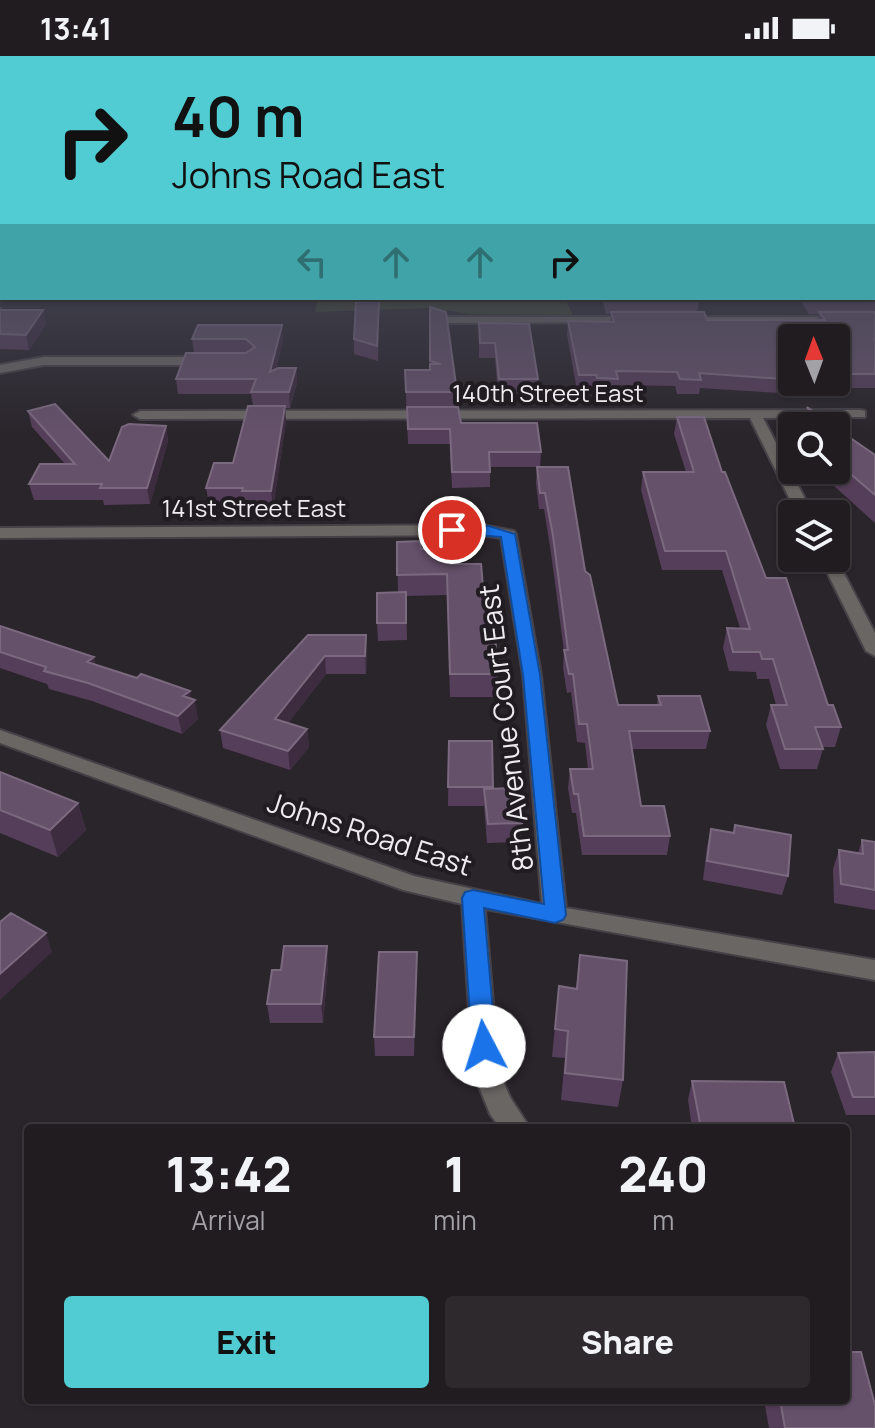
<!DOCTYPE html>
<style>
:root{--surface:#201c20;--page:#2d292d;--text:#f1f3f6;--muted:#a2a1a5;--line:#3d3a3e;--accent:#51ccd2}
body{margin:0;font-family:Manrope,sans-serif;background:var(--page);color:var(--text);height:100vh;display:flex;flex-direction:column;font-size:30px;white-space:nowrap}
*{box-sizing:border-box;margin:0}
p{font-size:26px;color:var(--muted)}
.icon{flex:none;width:44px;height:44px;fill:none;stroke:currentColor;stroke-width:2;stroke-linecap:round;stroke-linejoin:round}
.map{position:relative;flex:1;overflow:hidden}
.panel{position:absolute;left:24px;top:1068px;width:826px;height:280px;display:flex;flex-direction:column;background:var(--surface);border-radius:8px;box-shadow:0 2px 6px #0004,0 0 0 2px var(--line)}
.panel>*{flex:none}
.guide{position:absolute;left:0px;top:0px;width:876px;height:244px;box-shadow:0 2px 6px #0004,0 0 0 2px var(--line);background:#51ccd2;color:#111;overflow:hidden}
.needle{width:52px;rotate:359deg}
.fabs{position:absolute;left:778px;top:268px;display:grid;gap:16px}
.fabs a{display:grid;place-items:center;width:72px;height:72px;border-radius:8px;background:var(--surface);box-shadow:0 2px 6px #0004,0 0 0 2px var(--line);font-size:40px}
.pin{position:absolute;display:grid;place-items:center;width:68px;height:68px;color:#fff;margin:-34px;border:4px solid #fff;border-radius:50%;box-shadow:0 2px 8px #0007}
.me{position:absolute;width:88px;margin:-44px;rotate:355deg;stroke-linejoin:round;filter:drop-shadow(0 0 6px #0008)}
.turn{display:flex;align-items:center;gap:28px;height:168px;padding:0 40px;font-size:36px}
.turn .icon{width:104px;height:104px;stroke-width:2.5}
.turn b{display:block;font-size:56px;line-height:68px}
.lanes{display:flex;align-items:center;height:76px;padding:0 40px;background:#0003;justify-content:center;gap:40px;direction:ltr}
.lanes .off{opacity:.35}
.eta{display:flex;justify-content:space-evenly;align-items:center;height:136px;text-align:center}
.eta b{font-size:48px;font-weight:800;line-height:56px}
.button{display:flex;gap:16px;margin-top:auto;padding:16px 40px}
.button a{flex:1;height:92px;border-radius:8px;background:var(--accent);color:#111;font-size:32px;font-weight:800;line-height:92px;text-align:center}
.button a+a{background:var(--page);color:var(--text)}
.status{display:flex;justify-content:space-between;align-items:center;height:56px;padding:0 40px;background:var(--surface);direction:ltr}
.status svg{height:22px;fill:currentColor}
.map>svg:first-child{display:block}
.green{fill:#3b432c}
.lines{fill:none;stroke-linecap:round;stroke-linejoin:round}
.street-casing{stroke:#464147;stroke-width:4}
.street{fill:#6a6664;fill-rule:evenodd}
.wall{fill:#553e59}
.shaded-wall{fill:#3d2c40}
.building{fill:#65516a;stroke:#7b697f;stroke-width:2}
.route{fill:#1a73e8;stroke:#114b97;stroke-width:2}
.labels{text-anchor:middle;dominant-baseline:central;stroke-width:8;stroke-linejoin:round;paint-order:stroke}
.far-street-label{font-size:24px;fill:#efecf0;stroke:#201c21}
.street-label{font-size:28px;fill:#efecf0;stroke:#201c21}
</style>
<div class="status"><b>13:41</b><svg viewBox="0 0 49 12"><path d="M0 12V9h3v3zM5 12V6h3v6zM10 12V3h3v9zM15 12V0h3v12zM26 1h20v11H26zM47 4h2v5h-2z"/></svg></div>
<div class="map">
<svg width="875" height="1372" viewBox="0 0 875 1372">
<rect width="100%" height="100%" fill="#2a252b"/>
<path class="green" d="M 318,242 L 565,242 L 573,259 L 469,258 L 432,252 L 315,256 Z"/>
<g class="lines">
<g class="street-casing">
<path id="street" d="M 635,261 L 641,264 L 639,266 L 439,267 L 433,264 L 439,261 Z
M 875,261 L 875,267 L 679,267 L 673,264 L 679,261 Z
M 44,301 L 207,301 L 213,305 L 207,309 L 44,309 L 0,317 L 0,309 Z
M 860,354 L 865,355 L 865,361 L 763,362 L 813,458 L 797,458 L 750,362 L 140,363 L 133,359 L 140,355 Z
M 482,469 L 514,475 L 516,478 L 541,619 L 566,852 L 875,904 L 875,924 L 485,853 L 499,1016 L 510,1041 L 530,1072 L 500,1072 L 490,1058 L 473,1016 L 462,848 L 403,834 L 0,687 L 0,674 L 414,820 L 542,848 L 523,619 L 501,482 L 482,479 L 0,482 L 0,472 Z
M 820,502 L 836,502 L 875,577 L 875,600 L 866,595 Z"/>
</g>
<use href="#street" class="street"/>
</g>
<path class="wall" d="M 875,208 L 875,332 L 822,332 L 818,326 L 836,326 L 836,282 L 792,282 L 792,321 L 782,321 L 780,337 L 700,332 L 699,338 L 677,338 L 675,330 L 618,329 L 617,337 L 596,337 L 595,334 L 577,334 L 567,279 L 568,265 L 610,266 L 611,258 L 606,258 L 602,242 L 698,242 L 699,245 L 697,256 L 707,264 L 818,264 L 819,258 L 809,258 L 799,242 L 874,242 Z
M 0,251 L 2,251 L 3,254 L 43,254 L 46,268 L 29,294 L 0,293 Z
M 430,251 L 457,336 L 456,351 L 461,367 L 541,396 L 540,411 L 585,515 L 618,649 L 657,649 L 658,640 L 710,675 L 706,693 L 632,693 L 641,750 L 670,780 L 667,799 L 582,799 L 576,757 L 572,757 L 568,732 L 570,713 L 588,713 L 585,687 L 577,686 L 571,636 L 567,637 L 563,612 L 564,595 L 551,497 L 544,453 L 539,453 L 536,427 L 537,411 L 490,411 L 490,431 L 452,432 L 450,388 L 408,388 L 405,314 L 430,314 Z
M 379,259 L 378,305 L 354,298 L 354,283 Z
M 479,267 L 538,323 L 537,338 L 498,339 L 495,302 L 479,302 Z
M 192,283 L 283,284 L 276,313 L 296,312 L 297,327 L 290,352 L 285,352 L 286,366 L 273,452 L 244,452 L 244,449 L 209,449 L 206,432 L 233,407 L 253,350 L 251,338 L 178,338 L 176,323 L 194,297 Z
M 807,351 L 834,370 L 803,370 Z
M 28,355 L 109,405 L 166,370 L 168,385 L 150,448 L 104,449 L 103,444 L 34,444 L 29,428 L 65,408 L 32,371 Z
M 677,361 L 722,416 L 766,522 L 828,649 L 841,671 L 835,691 L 822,691 L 823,693 L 817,713 L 780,713 L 766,669 L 771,649 L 776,649 L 769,623 L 757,623 L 756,616 L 729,615 L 723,592 L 727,572 L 740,572 L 722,514 L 662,514 L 641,434 L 643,416 L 686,416 L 674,378 Z
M 836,372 L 875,399 L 875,467 L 833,429 L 825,414 L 836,414 Z
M 397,486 L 421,493 L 450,508 L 486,565 L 498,618 L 497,641 L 450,641 L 447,539 L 406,540 L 407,584 L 378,585 L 377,567 L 398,537 Z
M 0,570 L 96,609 L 191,643 L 198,663 L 182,678 L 92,645 L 49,633 L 47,628 L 0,612 Z
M 308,579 L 367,597 L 366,618 L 326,618 L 288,667 L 307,673 L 309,691 L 290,714 L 223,692 L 220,674 Z
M 449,685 L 493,732 L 522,767 L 521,786 L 487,787 L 484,750 L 448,750 Z
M 0,716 L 78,747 L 86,774 L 58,801 L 0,777 Z
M 735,769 L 788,820 L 782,839 L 703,824 L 707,791 L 711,773 L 733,777 Z
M 862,784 L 875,786 L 875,854 L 834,847 L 833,813 L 839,794 L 858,797 Z
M 417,896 L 414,1000 L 375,1000 L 374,981 Z
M 580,899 L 623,1024 L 618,1051 L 561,1044 L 565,1002 L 552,1001 L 559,930 L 576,932 Z
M 328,909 L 323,967 L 270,967 L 267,948 L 281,914 Z
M 875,996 L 875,1059 L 846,1059 L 831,1016 L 838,997 Z
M 692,1025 L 795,1072 L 692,1072 L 688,1044 Z
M 764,1344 L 846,1344 L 875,1372 L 769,1372 Z"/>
<path class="shaded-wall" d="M 43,254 L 46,268 L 29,294 L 26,279 Z
M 282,269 L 283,284 L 271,331 L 270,316 Z
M 296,312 L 297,327 L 290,352 L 289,336 Z
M 285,350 L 286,366 L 273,452 L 271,435 Z
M 166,370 L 168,385 L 150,448 L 147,432 Z
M 366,579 L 367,597 L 366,618 L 365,600 Z
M 325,600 L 326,618 L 277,681 L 275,663 Z
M 94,601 L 98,619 L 87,606 Z
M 190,635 L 192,647 L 195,644 L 198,663 L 182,678 L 178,660 L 183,640 Z
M 307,673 L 309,691 L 290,714 L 288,695 Z
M 78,747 L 86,774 L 58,801 L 50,774 Z
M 46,877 L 52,896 L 0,944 L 0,918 Z
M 327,890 L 328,909 L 323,967 L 321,948 Z
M 417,896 L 417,915 L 414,1000 L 414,981 Z"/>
<path class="building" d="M 874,207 L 875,245 L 812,245 L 810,242 L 874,242 Z
M 607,242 L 698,242 L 699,245 L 608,245 Z
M 379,245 L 377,290 L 354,283 L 356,246 Z
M 430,251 L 446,256 L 457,336 L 406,336 L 405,314 L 430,314 L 430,308 L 441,308 L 430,305 Z
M 0,254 L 43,254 L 26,279 L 0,278 Z
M 611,256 L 704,256 L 707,264 L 825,264 L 819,256 L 875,256 L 875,283 L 873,283 L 875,284 L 875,318 L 836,318 L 836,282 L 792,282 L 792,307 L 778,307 L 783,323 L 699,317 L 701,324 L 680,323 L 677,316 L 616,315 L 618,323 L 597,322 L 596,319 L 579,319 L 568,265 L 614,266 Z
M 479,267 L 529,268 L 538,323 L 499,323 L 495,287 L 480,287 Z
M 198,269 L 282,269 L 270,316 L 278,312 L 296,312 L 289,336 L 251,336 L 256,323 L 176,323 L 186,297 L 246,297 L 255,291 L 246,283 L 192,283 Z
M 55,348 L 109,405 L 122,371 L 129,368 L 166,370 L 147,432 L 100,432 L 102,428 L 29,428 L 40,408 L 75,408 L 28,355 Z
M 248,350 L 285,350 L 271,435 L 242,435 L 243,432 L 206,432 L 214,407 L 233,407 Z
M 407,351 L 458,351 L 461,367 L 537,367 L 541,396 L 489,396 L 490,416 L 452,416 L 450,373 L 408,373 Z
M 807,351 L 834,370 L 818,370 Z
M 677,361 L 704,361 L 722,416 L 725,416 L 766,522 L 786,522 L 828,649 L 833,649 L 841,671 L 815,671 L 823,693 L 785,693 L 771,649 L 787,649 L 773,603 L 762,603 L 760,596 L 733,596 L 727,572 L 750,573 L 726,495 L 665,495 L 643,416 L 694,416 Z
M 836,372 L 875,399 L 875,439 L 838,407 L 836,403 Z
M 537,411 L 568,411 L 585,515 L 590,519 L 618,649 L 661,649 L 658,640 L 700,640 L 710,675 L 629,675 L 641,750 L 664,750 L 670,780 L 584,780 L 578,738 L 574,738 L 570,713 L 593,713 L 587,668 L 579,668 L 573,618 L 569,618 L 564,594 L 568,594 L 553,480 L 545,437 L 540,437 Z
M 420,485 L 421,493 L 449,493 L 450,508 L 481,508 L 486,565 L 494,565 L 498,618 L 450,618 L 447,518 L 397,519 L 397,486 Z
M 406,536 L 406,567 L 377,567 L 377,537 Z
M 0,570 L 94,601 L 87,606 L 137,622 L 141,618 L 190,635 L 183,640 L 195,644 L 178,660 L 88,627 L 44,615 L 46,611 L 0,596 Z
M 308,579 L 366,579 L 365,600 L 325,600 L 275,663 L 307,673 L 288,695 L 220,674 Z
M 449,685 L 492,685 L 493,731 L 448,731 Z
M 0,716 L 78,747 L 50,774 L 0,754 Z
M 518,732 L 522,767 L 488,768 L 484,733 Z
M 735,769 L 791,779 L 788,820 L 707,805 L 711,773 L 734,777 Z
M 862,784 L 875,786 L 875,834 L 841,828 L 839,794 L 863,798 Z
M 11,857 L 46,877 L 0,918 L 0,866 Z
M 284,890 L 327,890 L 321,948 L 267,948 L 272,914 L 281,914 Z
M 379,896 L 417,896 L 414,981 L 374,981 Z
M 580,899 L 627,905 L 623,1024 L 565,1017 L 568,975 L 555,973 L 559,930 L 577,933 Z
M 875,996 L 875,1041 L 853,1041 L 838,997 Z
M 692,1025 L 784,1026 L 795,1072 L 701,1072 Z
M 846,1296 L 861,1296 L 875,1349 L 875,1372 L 785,1372 L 780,1344 L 846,1344 Z"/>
<linearGradient id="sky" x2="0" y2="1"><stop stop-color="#171418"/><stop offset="0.49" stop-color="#444655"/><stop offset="1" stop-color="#444655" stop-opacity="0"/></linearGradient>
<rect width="875" height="379" fill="url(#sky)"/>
<path class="route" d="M 452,470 L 489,470 L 515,478 L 540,619 L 566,859 L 563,864 L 555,867 L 484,852 L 496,990 L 492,998 L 484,1001 L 476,998 L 472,990 L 462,842 L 465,836 L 473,834 L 544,848 L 523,619 L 501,481 L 447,477 L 447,471 Z"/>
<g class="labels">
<g class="far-street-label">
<text x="548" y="336">140th Street East</text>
<text x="254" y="451">141st Street East</text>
</g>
<g class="street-label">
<text transform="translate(505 672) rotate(-97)">8th Avenue Court East</text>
<text transform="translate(370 777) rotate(18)">Johns Road East</text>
</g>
</g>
</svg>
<div class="fabs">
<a><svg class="needle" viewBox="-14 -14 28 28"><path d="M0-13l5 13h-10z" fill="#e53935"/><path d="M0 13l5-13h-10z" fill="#a2a1a5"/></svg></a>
<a><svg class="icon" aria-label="search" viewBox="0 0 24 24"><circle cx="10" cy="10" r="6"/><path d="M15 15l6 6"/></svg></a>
<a><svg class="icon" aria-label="layers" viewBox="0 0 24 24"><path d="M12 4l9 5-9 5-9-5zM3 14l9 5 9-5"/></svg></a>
</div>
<div class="pin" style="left:452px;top:474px;background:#d93025"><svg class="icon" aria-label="arrive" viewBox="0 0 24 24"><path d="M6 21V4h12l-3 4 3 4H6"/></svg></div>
<svg class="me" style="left:484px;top:990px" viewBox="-20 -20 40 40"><circle r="19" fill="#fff"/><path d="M0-13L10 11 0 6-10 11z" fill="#1a73e8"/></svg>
<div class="guide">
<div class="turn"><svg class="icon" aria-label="right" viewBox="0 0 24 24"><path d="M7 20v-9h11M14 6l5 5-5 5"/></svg><div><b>40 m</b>Johns Road East</div></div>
<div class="lanes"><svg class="icon off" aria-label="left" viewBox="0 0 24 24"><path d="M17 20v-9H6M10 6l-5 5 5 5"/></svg><svg class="icon off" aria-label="ahead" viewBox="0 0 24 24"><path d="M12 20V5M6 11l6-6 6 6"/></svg><svg class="icon off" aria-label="ahead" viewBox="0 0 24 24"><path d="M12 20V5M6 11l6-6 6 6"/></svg><svg class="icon" aria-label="right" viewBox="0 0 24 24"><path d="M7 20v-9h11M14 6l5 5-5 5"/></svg></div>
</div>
<section class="panel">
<div class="eta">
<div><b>13:42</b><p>Arrival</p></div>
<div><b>1</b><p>min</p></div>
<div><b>240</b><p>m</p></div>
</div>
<div class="button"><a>Exit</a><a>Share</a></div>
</section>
</div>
